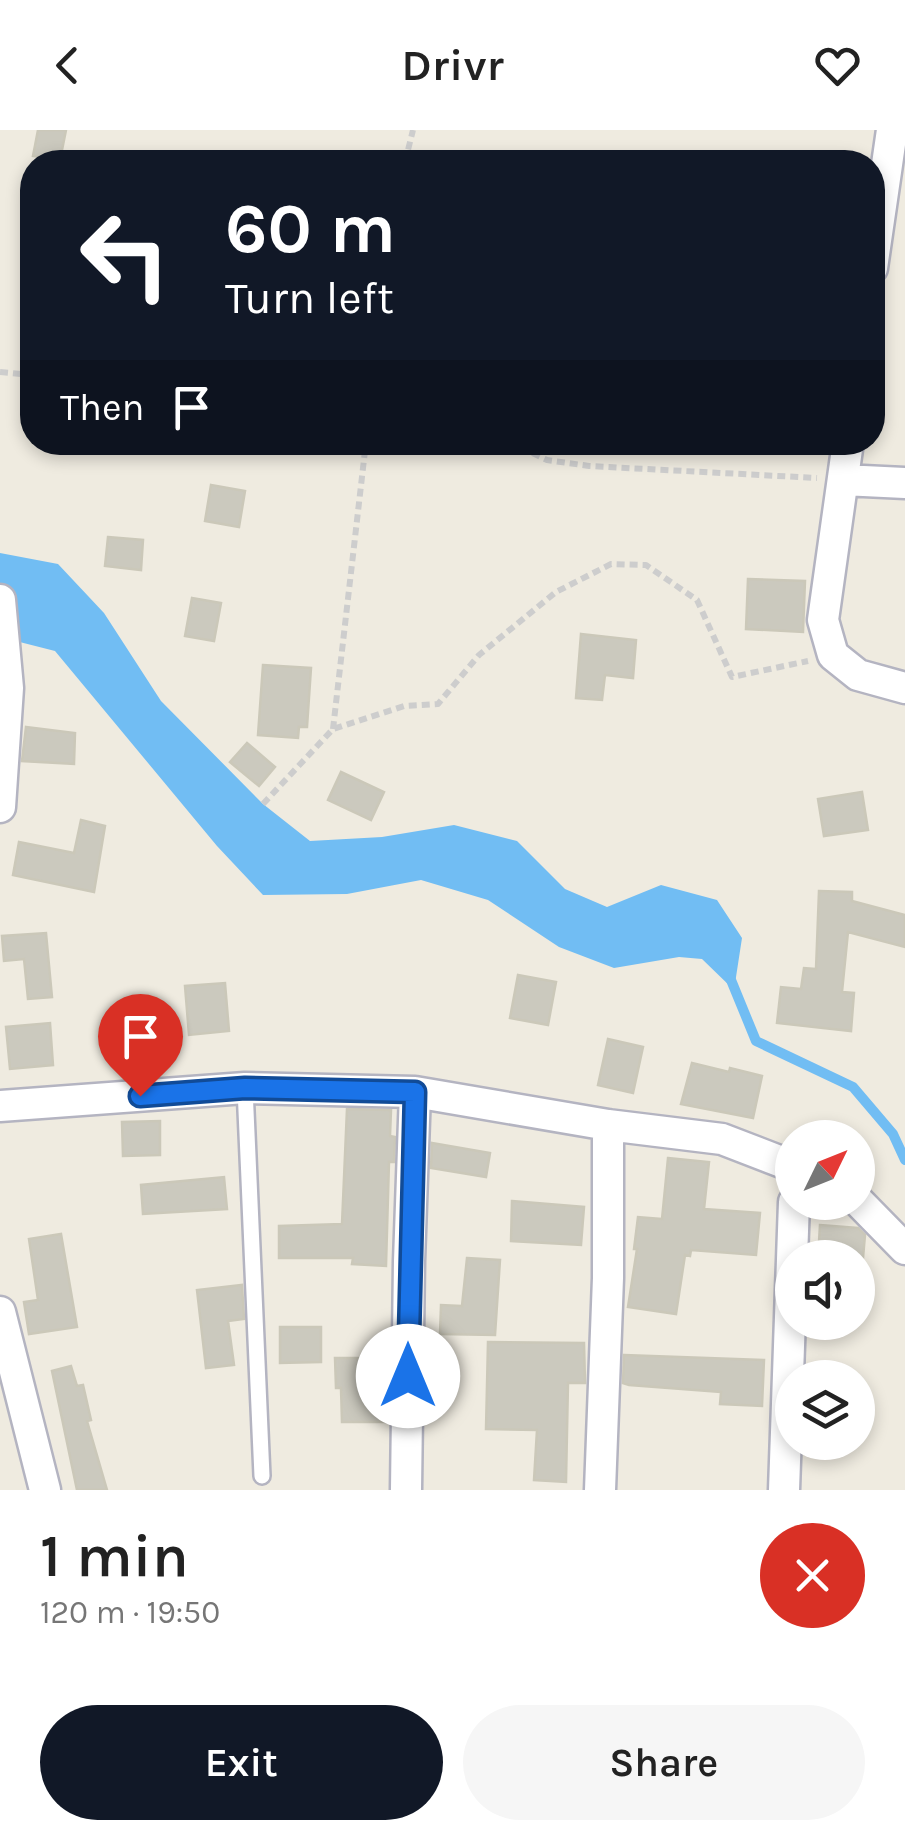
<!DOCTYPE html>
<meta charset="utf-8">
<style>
:root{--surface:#fff;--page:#f6f6f6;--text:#222;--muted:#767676;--accent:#111827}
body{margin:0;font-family:Karla,sans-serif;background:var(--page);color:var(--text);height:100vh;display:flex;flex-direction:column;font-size:38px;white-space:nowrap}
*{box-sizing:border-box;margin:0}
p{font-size:32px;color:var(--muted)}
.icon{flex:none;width:55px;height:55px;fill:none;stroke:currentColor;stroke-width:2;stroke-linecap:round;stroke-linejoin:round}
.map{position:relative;height:1360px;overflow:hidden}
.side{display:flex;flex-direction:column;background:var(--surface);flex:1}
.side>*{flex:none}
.guide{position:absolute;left:20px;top:20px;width:865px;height:305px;border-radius:40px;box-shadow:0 5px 15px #0003;background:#111827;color:#fff;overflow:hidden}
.needle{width:65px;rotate:47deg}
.fabs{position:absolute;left:775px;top:990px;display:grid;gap:20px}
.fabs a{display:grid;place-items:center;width:100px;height:100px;border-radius:50%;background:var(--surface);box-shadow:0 5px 15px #0003;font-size:50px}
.pin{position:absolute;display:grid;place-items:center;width:85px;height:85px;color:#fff;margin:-102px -42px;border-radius:50% 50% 50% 0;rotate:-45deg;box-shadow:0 0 10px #0007}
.pin .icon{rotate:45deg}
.me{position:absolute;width:110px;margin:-55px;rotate:0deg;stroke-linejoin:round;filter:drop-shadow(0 0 8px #0008)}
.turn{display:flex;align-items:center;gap:35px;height:210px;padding:0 40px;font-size:45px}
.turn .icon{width:130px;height:130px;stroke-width:2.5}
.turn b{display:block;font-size:70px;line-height:85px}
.then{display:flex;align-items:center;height:95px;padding:0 40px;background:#0003;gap:20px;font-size:38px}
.round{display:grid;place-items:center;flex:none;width:105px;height:105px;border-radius:52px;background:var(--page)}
.summary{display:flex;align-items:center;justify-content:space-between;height:170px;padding:0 40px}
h1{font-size:60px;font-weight:600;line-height:75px}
.button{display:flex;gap:20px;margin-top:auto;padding:20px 40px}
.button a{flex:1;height:115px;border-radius:60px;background:var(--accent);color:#fff;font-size:40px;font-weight:600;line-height:115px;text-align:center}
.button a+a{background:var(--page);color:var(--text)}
header{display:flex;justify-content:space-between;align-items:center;height:130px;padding:0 40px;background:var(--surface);font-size:45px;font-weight:600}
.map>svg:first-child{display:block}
.water{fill:#71bdf3}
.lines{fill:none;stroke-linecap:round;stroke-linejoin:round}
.stream{stroke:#71bdf3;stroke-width:10}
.building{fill:#cbc9be;stroke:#cbc8b9;stroke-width:2.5}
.service-casing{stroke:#b4b4c1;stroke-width:20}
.minor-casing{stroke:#b4b4c1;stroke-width:35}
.path{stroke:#cdcdcd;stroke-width:6;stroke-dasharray:8 5;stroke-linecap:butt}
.service{stroke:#fff;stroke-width:15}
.minor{stroke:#fff;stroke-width:30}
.route-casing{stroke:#114b97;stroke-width:25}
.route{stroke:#1a73e8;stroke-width:18}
</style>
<header><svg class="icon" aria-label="back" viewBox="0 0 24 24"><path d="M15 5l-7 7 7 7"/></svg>Drivr<svg class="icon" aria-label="heart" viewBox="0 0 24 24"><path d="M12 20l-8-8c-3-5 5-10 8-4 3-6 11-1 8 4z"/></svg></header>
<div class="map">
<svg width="905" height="1360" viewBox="0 0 905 1360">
<rect width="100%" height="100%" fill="#efebe0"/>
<path class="water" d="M 0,423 L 58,434 L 104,483 L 161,571 L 263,674 L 310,711 L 382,707 L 454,695 L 517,711 L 565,759 L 607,777 L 661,755 L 717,770 L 742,808 L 734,860 L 702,829 L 679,827 L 614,838 L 559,817 L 488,770 L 421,750 L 347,764 L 263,765 L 217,716 L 55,521 L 0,507 Z"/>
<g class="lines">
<path class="stream" d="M 731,850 L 756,911 L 853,957 L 893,1004 L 905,1030"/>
</g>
<path class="building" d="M 38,0 L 66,0 L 60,30 L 33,26 Z
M 211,355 L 245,361 L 239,397 L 205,391 Z
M 108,407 L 143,410 L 141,440 L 105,436 Z
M 748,449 L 805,451 L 803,502 L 746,499 Z
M 192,468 L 221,473 L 214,511 L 185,506 Z
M 581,504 L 636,510 L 633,548 L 605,545 L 602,570 L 576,568 Z
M 263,535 L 311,538 L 307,597 L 299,597 L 298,608 L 258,605 Z
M 26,597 L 75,603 L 74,634 L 22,631 Z
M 247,613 L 275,637 L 259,656 L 230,632 Z
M 341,642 L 384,662 L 371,690 L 328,670 Z
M 862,662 L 868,700 L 824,706 L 818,669 Z
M 81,690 L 105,696 L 94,762 L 13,745 L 19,712 L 74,723 Z
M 819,761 L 852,762 L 852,771 L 905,785 L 905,817 L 848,802 L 842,862 L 854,863 L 851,901 L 777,893 L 781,857 L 801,859 L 804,838 L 816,839 Z
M 46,803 L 52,867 L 28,869 L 24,829 L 4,831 L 2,806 Z
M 518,845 L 556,852 L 548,895 L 510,888 Z
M 225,853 L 229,901 L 189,905 L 185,856 Z
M 50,893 L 53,935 L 10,939 L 6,897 Z
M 608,909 L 643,917 L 633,963 L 598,955 Z
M 692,933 L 729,942 L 730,938 L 762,946 L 753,988 L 681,974 Z
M 347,979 L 391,980 L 390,1006 L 395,1007 L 394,1032 L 389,1032 L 386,1136 L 352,1134 L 353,1128 L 279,1128 L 279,1096 L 342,1094 Z
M 160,991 L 160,1025 L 123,1026 L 122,992 Z
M 432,1013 L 490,1023 L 486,1047 L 431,1038 Z
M 668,1028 L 709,1032 L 704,1079 L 760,1083 L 756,1125 L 691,1120 L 690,1126 L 685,1125 L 676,1184 L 628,1177 L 637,1119 L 634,1119 L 638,1087 L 662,1089 Z
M 224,1047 L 227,1079 L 143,1084 L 141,1055 Z
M 512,1071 L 584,1077 L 581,1115 L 511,1111 Z
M 820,1095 L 858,1098 L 865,1105 L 863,1128 L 818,1128 Z
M 61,1104 L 77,1197 L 29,1204 L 24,1172 L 38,1170 L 29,1109 Z
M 467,1128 L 500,1130 L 495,1205 L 440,1204 L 441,1175 L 462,1176 Z
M 242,1155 L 244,1189 L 228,1191 L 234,1235 L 206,1238 L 197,1160 Z
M 280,1197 L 321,1197 L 321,1232 L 280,1233 Z
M 488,1212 L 584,1213 L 585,1253 L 568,1253 L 566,1352 L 534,1350 L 537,1300 L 486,1299 Z
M 624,1225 L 764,1230 L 762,1276 L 720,1274 L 721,1262 L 629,1255 L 623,1253 Z
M 335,1228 L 385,1228 L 386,1292 L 342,1292 L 341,1258 L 336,1258 Z
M 71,1236 L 77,1256 L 83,1255 L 91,1290 L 87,1291 L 107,1360 L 77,1360 L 52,1241 Z"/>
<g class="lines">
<g class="service-casing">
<path id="service" d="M 245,958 L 262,1346"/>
</g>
<g class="minor-casing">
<path id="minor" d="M 872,138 L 892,0
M 848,312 L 823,490 L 833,525 L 858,545 L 905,558
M 843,350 L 905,353
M 0,470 L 8,558 L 0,677
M 0,976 L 245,958 L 415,962 L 608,995 L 722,1009 L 792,1036
M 858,1071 L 905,1119
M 0,1182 L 45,1360
M 406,1360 L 409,1131 L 415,962
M 600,1360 L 608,1148 L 608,995
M 784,1360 L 794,1072"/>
</g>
<path class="path" d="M 405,32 L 413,0
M 0,242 L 32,245
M 509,312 L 547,330 L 589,336 L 817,348
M 333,599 L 366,312
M 263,674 L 333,599 L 404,576 L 438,574 L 479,525 L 556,462 L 611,434 L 646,435 L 697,470 L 732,547 L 808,531"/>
<use href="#service" class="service"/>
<use href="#minor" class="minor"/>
</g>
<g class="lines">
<g class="route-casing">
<path id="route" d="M 140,966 L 245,958 L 415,962 L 408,1246"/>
</g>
<use href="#route" class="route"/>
</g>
</svg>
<div class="fabs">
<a><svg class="needle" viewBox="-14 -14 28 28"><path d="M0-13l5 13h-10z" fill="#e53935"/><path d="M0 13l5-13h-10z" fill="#767676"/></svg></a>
<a><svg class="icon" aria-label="sound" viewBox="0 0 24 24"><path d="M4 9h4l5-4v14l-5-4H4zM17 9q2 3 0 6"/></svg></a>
<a><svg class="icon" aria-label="layers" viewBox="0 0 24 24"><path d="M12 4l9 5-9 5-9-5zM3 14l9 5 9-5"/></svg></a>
</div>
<div class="pin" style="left:140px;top:966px;background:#d93025"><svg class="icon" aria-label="arrive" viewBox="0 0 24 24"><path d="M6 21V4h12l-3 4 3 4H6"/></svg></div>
<svg class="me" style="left:408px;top:1246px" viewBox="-20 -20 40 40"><circle r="19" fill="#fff"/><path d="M0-13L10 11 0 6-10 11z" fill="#1a73e8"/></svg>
<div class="guide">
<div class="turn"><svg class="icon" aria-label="left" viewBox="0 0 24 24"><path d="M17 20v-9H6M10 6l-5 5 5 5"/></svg><div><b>60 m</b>Turn left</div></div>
<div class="then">Then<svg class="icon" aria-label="arrive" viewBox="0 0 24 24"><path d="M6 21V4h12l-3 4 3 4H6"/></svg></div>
</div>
</div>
<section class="side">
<div class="summary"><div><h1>1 min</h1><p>120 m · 19:50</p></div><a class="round" style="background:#d93025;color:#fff"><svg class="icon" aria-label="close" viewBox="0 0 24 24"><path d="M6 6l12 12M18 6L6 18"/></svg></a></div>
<div class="button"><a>Exit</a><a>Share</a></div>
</section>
